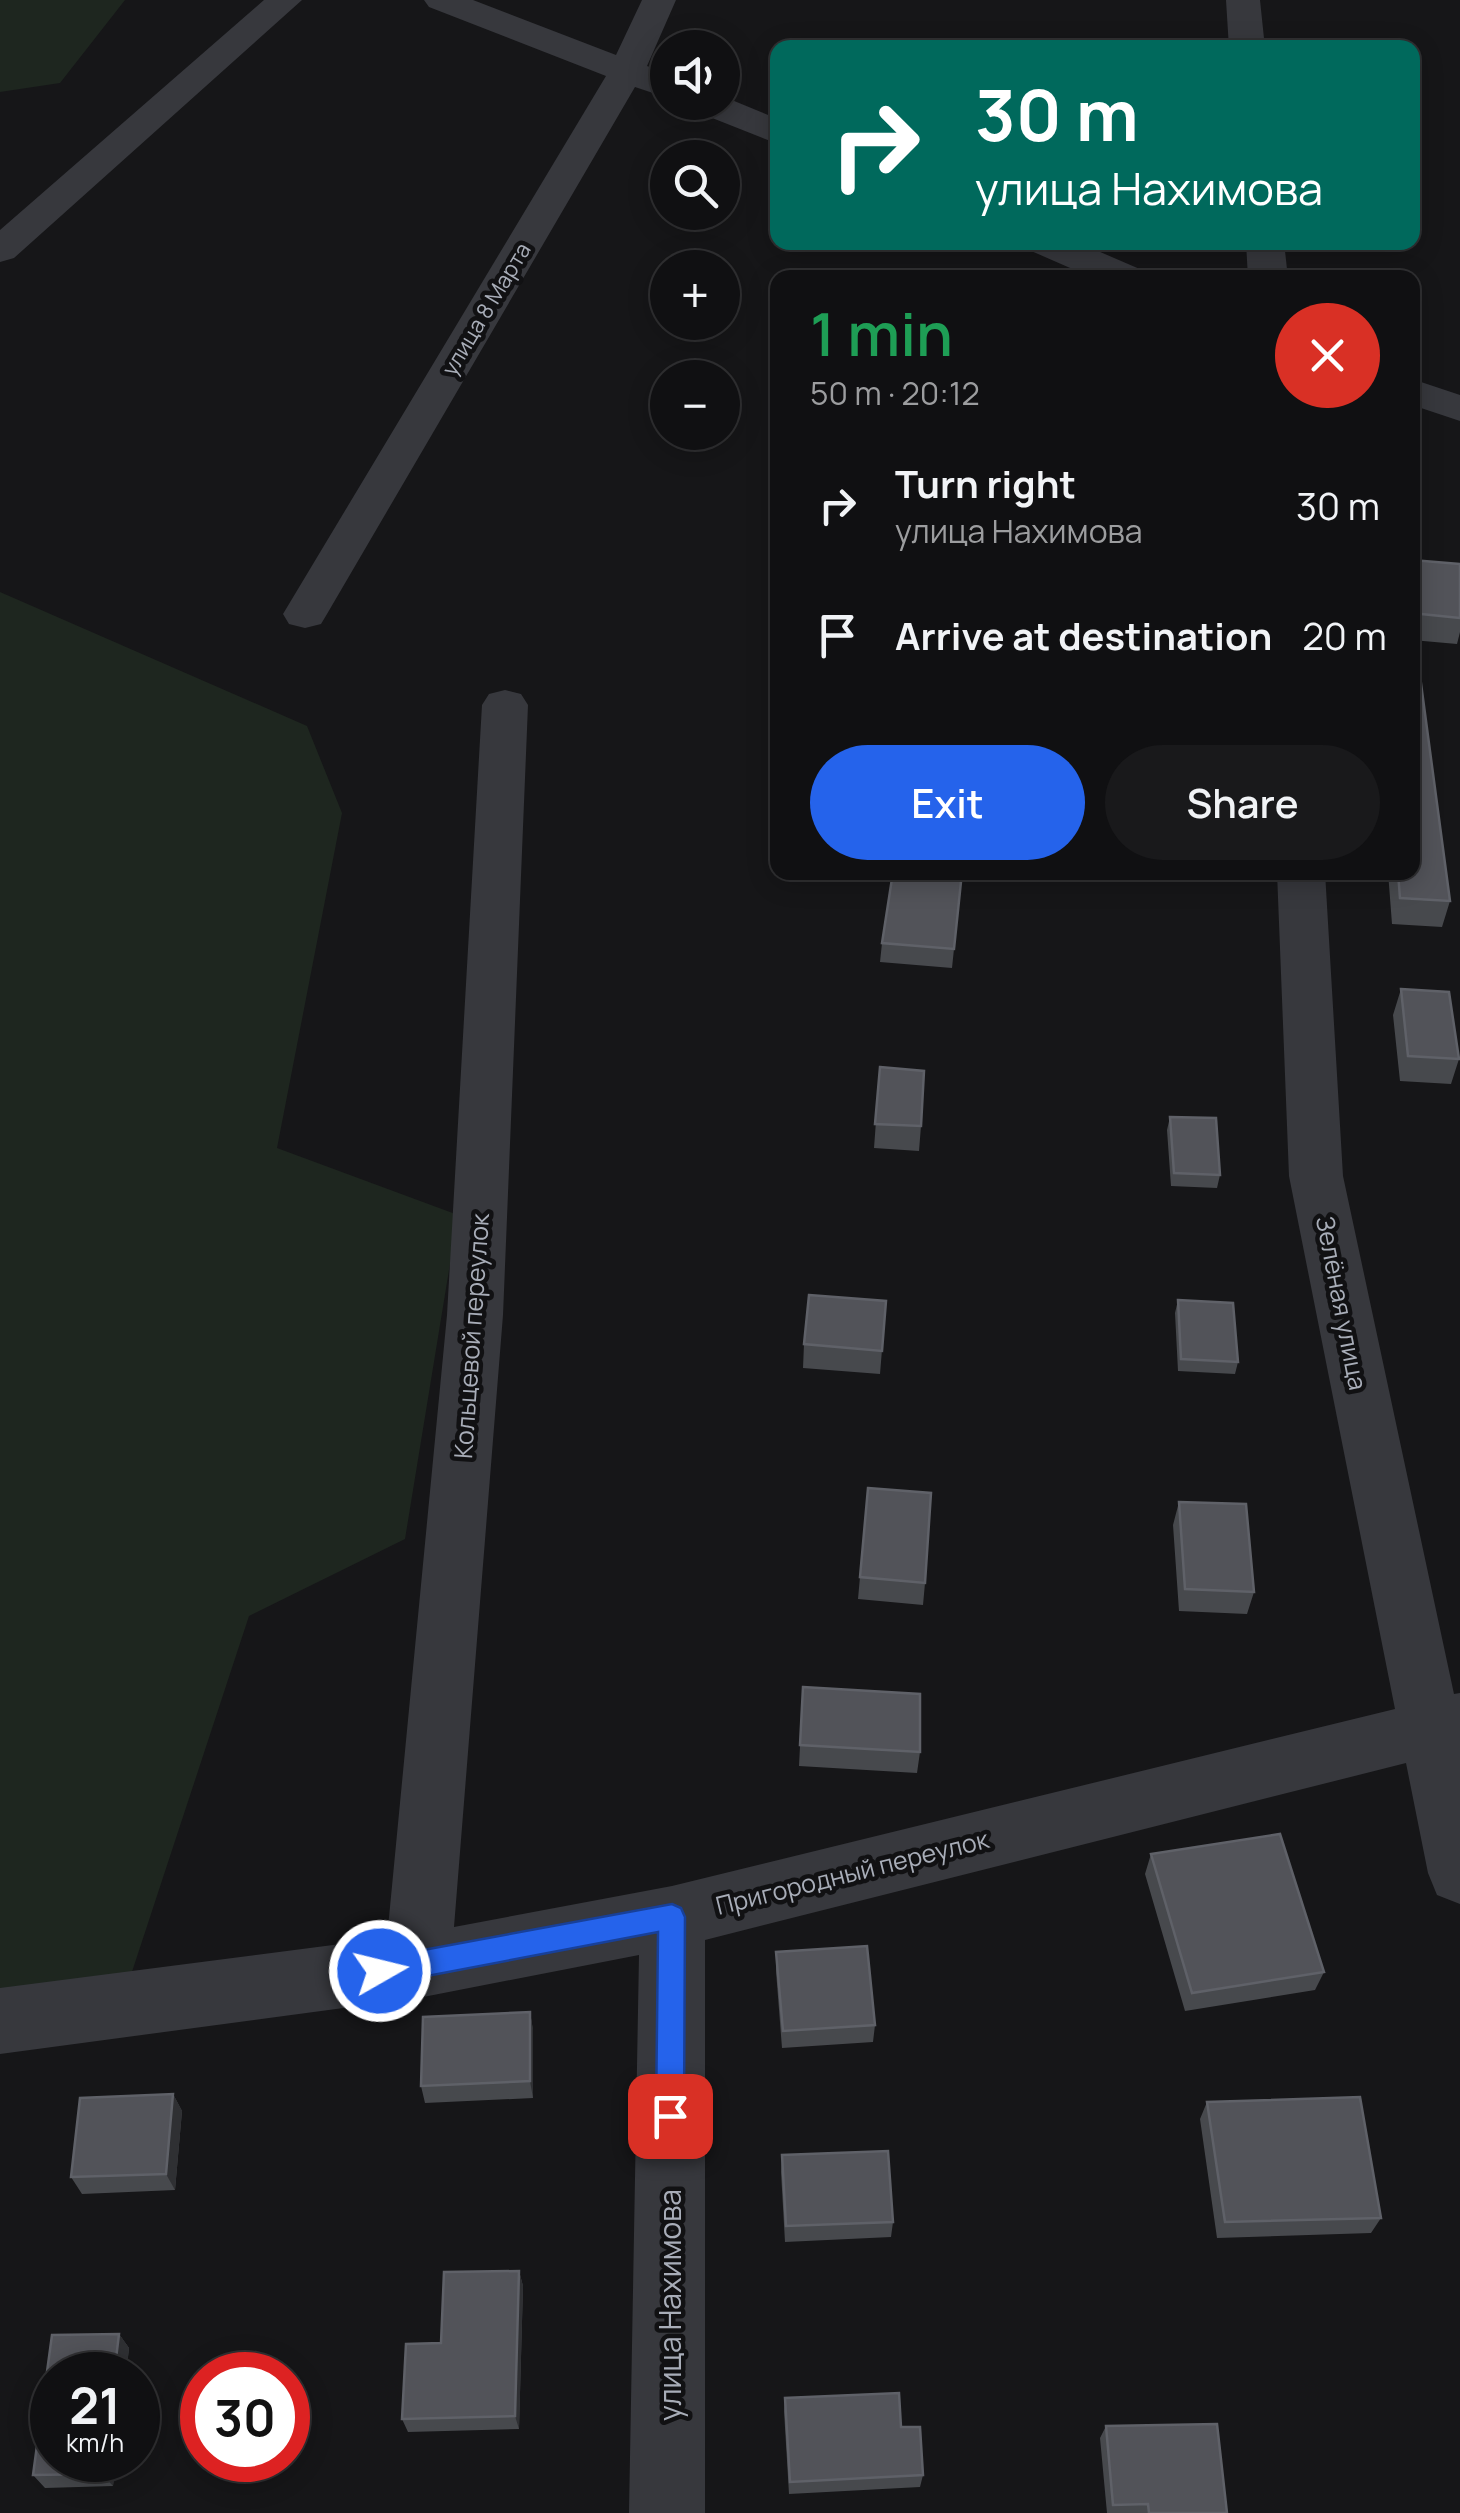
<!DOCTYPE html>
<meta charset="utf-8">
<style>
:root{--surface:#101012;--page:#19191b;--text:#f1f3f6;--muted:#9c9d9f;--line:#303032;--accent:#2563eb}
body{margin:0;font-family:Manrope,sans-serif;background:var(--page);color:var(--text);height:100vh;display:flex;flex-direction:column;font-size:38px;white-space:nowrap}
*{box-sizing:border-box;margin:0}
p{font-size:32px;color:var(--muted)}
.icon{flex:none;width:55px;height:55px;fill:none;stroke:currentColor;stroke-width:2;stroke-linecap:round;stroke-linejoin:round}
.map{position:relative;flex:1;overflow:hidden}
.side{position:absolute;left:770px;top:270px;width:650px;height:610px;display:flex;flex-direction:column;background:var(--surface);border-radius:20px;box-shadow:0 5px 25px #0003,0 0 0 2px var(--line)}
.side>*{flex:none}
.top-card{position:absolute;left:770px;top:40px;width:650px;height:210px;border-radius:20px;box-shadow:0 5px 25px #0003,0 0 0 2px var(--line);background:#00695c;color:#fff;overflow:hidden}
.buttons{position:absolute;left:650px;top:30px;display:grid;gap:20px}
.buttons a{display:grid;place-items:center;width:90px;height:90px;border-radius:50%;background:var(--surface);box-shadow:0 5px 25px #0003,0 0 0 2px var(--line);font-size:50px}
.speed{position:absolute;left:30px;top:2352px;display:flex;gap:20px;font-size:50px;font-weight:700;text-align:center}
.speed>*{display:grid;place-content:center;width:130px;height:130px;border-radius:50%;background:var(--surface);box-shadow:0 5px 25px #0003,0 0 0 2px var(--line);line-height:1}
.speed small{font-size:25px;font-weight:400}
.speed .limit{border:15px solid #d22;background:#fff;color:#111}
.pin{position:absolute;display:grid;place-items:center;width:85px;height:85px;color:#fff;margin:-42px;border-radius:20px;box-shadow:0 5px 15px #0006}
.me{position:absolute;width:110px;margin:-55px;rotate:82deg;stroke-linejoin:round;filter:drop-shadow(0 0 8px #0008)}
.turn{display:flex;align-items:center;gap:35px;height:210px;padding:0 40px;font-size:45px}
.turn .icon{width:130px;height:130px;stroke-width:2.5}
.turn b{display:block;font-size:70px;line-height:85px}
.round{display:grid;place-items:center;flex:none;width:105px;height:105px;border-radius:52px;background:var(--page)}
.overview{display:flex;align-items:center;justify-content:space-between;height:170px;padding:0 40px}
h1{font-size:60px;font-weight:600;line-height:75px;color:#1e9e55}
.primary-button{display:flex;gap:20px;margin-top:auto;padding:20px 40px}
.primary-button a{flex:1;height:115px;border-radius:60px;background:var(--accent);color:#fff;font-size:40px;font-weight:600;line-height:115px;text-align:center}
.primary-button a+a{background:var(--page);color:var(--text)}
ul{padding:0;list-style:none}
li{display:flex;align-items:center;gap:30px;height:130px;padding:0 40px}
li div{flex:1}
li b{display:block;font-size:38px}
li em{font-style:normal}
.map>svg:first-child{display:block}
.green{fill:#1e261f}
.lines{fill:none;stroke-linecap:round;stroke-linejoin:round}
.street{fill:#37383d;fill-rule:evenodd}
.wall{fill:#47494d}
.shaded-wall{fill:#2f3033}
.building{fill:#525359;stroke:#5f6168;stroke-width:2.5}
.route{fill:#2563eb;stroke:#184099;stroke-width:2.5}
.labels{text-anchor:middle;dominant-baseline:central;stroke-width:9;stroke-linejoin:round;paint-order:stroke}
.far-street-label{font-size:22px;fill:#a8adb8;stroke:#111113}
.street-label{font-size:25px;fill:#a8adb8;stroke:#111113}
.near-street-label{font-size:30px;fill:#a8adb8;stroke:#111113}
</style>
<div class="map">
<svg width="1460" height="2513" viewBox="0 0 1460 2513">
<rect width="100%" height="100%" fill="#161618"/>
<path class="green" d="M 0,0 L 125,0 L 60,83 L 0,92 Z
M 0,592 L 307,726 L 342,813 L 277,1148 L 458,1215 L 405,1539 L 249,1616 L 126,1990 L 0,2019 Z"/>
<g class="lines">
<path class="street" d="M 264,0 L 302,0 L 14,258 L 0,262 L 0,230 Z
M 424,0 L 473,0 L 616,55 L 642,0 L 676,0 L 647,66 L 668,74 L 668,98 L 635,87 L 327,614 L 321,624 L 305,628 L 289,624 L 283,614 L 606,76 L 429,7 Z
M 1226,0 L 1260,0 L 1265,48 L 1229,48 Z
M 722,96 L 778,119 L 778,144 L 692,110 L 687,102 L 722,102 Z
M 1024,242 L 1077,242 L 1142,270 L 1147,278 L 1093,278 L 1029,250 Z
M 1246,242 L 1284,242 L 1288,278 L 1248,278 Z
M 1412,379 L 1460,395 L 1460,421 L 1412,405 Z
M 505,690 L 521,694 L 528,705 L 503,1315 L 454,1927 L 672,1886 L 1395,1709 L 1289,1176 L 1277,872 L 1325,872 L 1343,1176 L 1454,1694 L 1460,1693 L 1460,1904 L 1437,1895 L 1428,1873 L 1406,1763 L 705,1940 L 705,2513 L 629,2513 L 639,1955 L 418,1998 L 0,2054 L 0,1988 L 387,1938 L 447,1315 L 482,705 L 489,694 Z"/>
</g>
<path class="wall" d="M 1412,560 L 1460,564 L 1460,632 L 1457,644 L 1412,640 Z
M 962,872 L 952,968 L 880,962 L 882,943 Z
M 1388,872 L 1412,872 L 1450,901 L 1442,927 L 1392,924 Z
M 1401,989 L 1459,1059 L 1451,1084 L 1400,1081 L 1393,1015 Z
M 880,1067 L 921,1126 L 919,1151 L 874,1148 Z
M 1170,1117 L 1220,1175 L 1217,1188 L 1171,1186 L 1167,1130 Z
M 1178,1300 L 1238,1362 L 1235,1374 L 1178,1371 L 1175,1313 Z
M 886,1301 L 880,1374 L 803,1368 L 804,1344 Z
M 868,1488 L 925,1583 L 923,1605 L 858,1599 Z
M 1179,1502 L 1254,1592 L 1247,1614 L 1179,1611 L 1173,1525 Z
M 803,1687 L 920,1752 L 917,1773 L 799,1766 Z
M 1151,1854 L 1324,1972 L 1315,1990 L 1185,2011 L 1145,1874 Z
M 776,1952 L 875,2025 L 873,2042 L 782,2048 L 776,1971 Z
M 530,2012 L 533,2030 L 533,2098 L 425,2103 L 421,2086 Z
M 173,2094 L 182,2111 L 175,2190 L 82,2194 L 71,2177 Z
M 1207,2102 L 1381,2218 L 1371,2233 L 1217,2238 L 1200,2119 Z
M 782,2155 L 893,2222 L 891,2237 L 785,2242 L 781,2172 Z
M 519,2271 L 523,2286 L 519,2429 L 408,2432 L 402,2419 L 441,2343 Z
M 119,2334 L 129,2348 L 126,2375 L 52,2375 L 52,2460 L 116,2460 L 113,2486 L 45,2488 L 33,2475 L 52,2335 Z
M 785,2398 L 901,2427 L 923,2475 L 920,2487 L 789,2494 L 784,2411 Z
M 1106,2426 L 1227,2513 L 1107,2513 L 1100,2438 Z"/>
<path class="shaded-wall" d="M 530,2012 L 533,2030 L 533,2098 L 530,2081 Z
M 173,2094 L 182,2111 L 175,2190 L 166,2174 Z
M 519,2271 L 523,2286 L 519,2429 L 515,2416 Z
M 119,2334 L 129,2348 L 126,2375 L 114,2375 Z
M 104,2460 L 116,2460 L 113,2486 L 102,2474 Z"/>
<path class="building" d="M 1412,560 L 1460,564 L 1460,618 L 1412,613 Z
M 1418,661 L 1450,901 L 1400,898 L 1398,872 L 1412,872 L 1412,662 Z
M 893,872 L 962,872 L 954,949 L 882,943 Z
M 1401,989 L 1449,992 L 1459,1059 L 1408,1056 Z
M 880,1067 L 924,1071 L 921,1126 L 875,1124 Z
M 1170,1117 L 1216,1118 L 1220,1175 L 1174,1173 Z
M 809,1295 L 886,1301 L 882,1351 L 804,1344 Z
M 1178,1300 L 1233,1303 L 1238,1362 L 1181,1359 Z
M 868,1488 L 931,1493 L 925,1583 L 860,1577 Z
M 1179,1502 L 1246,1504 L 1254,1592 L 1185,1589 Z
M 803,1687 L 920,1694 L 920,1752 L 800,1745 Z
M 1280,1834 L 1324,1972 L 1192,1993 L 1151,1854 Z
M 867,1946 L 875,2025 L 783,2031 L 776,1952 Z
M 530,2012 L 530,2081 L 421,2086 L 423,2017 Z
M 173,2094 L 166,2174 L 71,2177 L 80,2098 Z
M 1360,2097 L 1381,2218 L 1225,2222 L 1207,2102 Z
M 888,2151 L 893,2222 L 786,2226 L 782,2155 Z
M 519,2271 L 515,2416 L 402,2419 L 406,2344 L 441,2343 L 444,2272 Z
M 119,2334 L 114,2375 L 52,2375 L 52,2460 L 104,2460 L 102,2474 L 33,2475 L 52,2335 Z
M 899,2393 L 901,2427 L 920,2427 L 923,2475 L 790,2482 L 785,2398 Z
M 1217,2424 L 1227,2513 L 1149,2513 L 1148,2504 L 1113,2505 L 1106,2426 Z"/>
<path class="route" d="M 672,1904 L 681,1908 L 685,1917 L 684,2116 L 680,2126 L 670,2130 L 660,2126 L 656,2116 L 658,1932 L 380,1985 L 370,1981 L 366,1971 L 370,1962 L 380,1958 Z"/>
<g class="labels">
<g class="far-street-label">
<text transform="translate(486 309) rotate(-59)">улица 8 Марта</text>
</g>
<g class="street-label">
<text transform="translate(1342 1303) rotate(79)">Зелёная улица</text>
<text transform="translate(471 1336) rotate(-86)">Кольцевой переулок</text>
<text transform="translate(852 1872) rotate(-14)">Пригородный переулок</text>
</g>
<g class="near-street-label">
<text transform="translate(669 2305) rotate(-90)">улица Нахимова</text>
</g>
</g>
</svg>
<div class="buttons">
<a><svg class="icon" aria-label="sound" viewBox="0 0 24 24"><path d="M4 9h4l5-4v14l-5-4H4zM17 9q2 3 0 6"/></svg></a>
<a><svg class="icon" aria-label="search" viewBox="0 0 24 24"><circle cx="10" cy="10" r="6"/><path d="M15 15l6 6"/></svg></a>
<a>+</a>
<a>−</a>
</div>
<div class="speed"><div>21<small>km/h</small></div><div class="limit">30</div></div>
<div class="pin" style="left:670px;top:2116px;background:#d93025"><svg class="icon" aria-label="arrive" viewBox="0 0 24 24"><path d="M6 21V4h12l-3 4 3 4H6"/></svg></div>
<svg class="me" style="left:380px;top:1971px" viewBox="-20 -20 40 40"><circle r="17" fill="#2563eb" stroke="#fff" stroke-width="3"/><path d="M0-11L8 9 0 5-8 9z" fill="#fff"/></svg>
<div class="top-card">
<div class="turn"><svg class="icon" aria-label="right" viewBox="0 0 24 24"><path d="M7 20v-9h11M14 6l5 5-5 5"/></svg><div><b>30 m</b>улица Нахимова</div></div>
</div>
<section class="side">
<div class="overview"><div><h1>1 min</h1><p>50 m · 20:12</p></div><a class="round" style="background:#d93025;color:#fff"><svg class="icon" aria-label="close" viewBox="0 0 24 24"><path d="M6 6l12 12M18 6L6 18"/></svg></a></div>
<ul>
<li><svg class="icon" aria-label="right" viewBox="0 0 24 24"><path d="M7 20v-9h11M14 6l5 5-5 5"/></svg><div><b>Turn right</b><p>улица Нахимова</p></div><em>30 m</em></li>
<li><svg class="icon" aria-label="arrive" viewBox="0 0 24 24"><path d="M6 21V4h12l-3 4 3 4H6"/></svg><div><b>Arrive at destination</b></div><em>20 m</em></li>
</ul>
<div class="primary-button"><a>Exit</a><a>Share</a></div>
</section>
</div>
